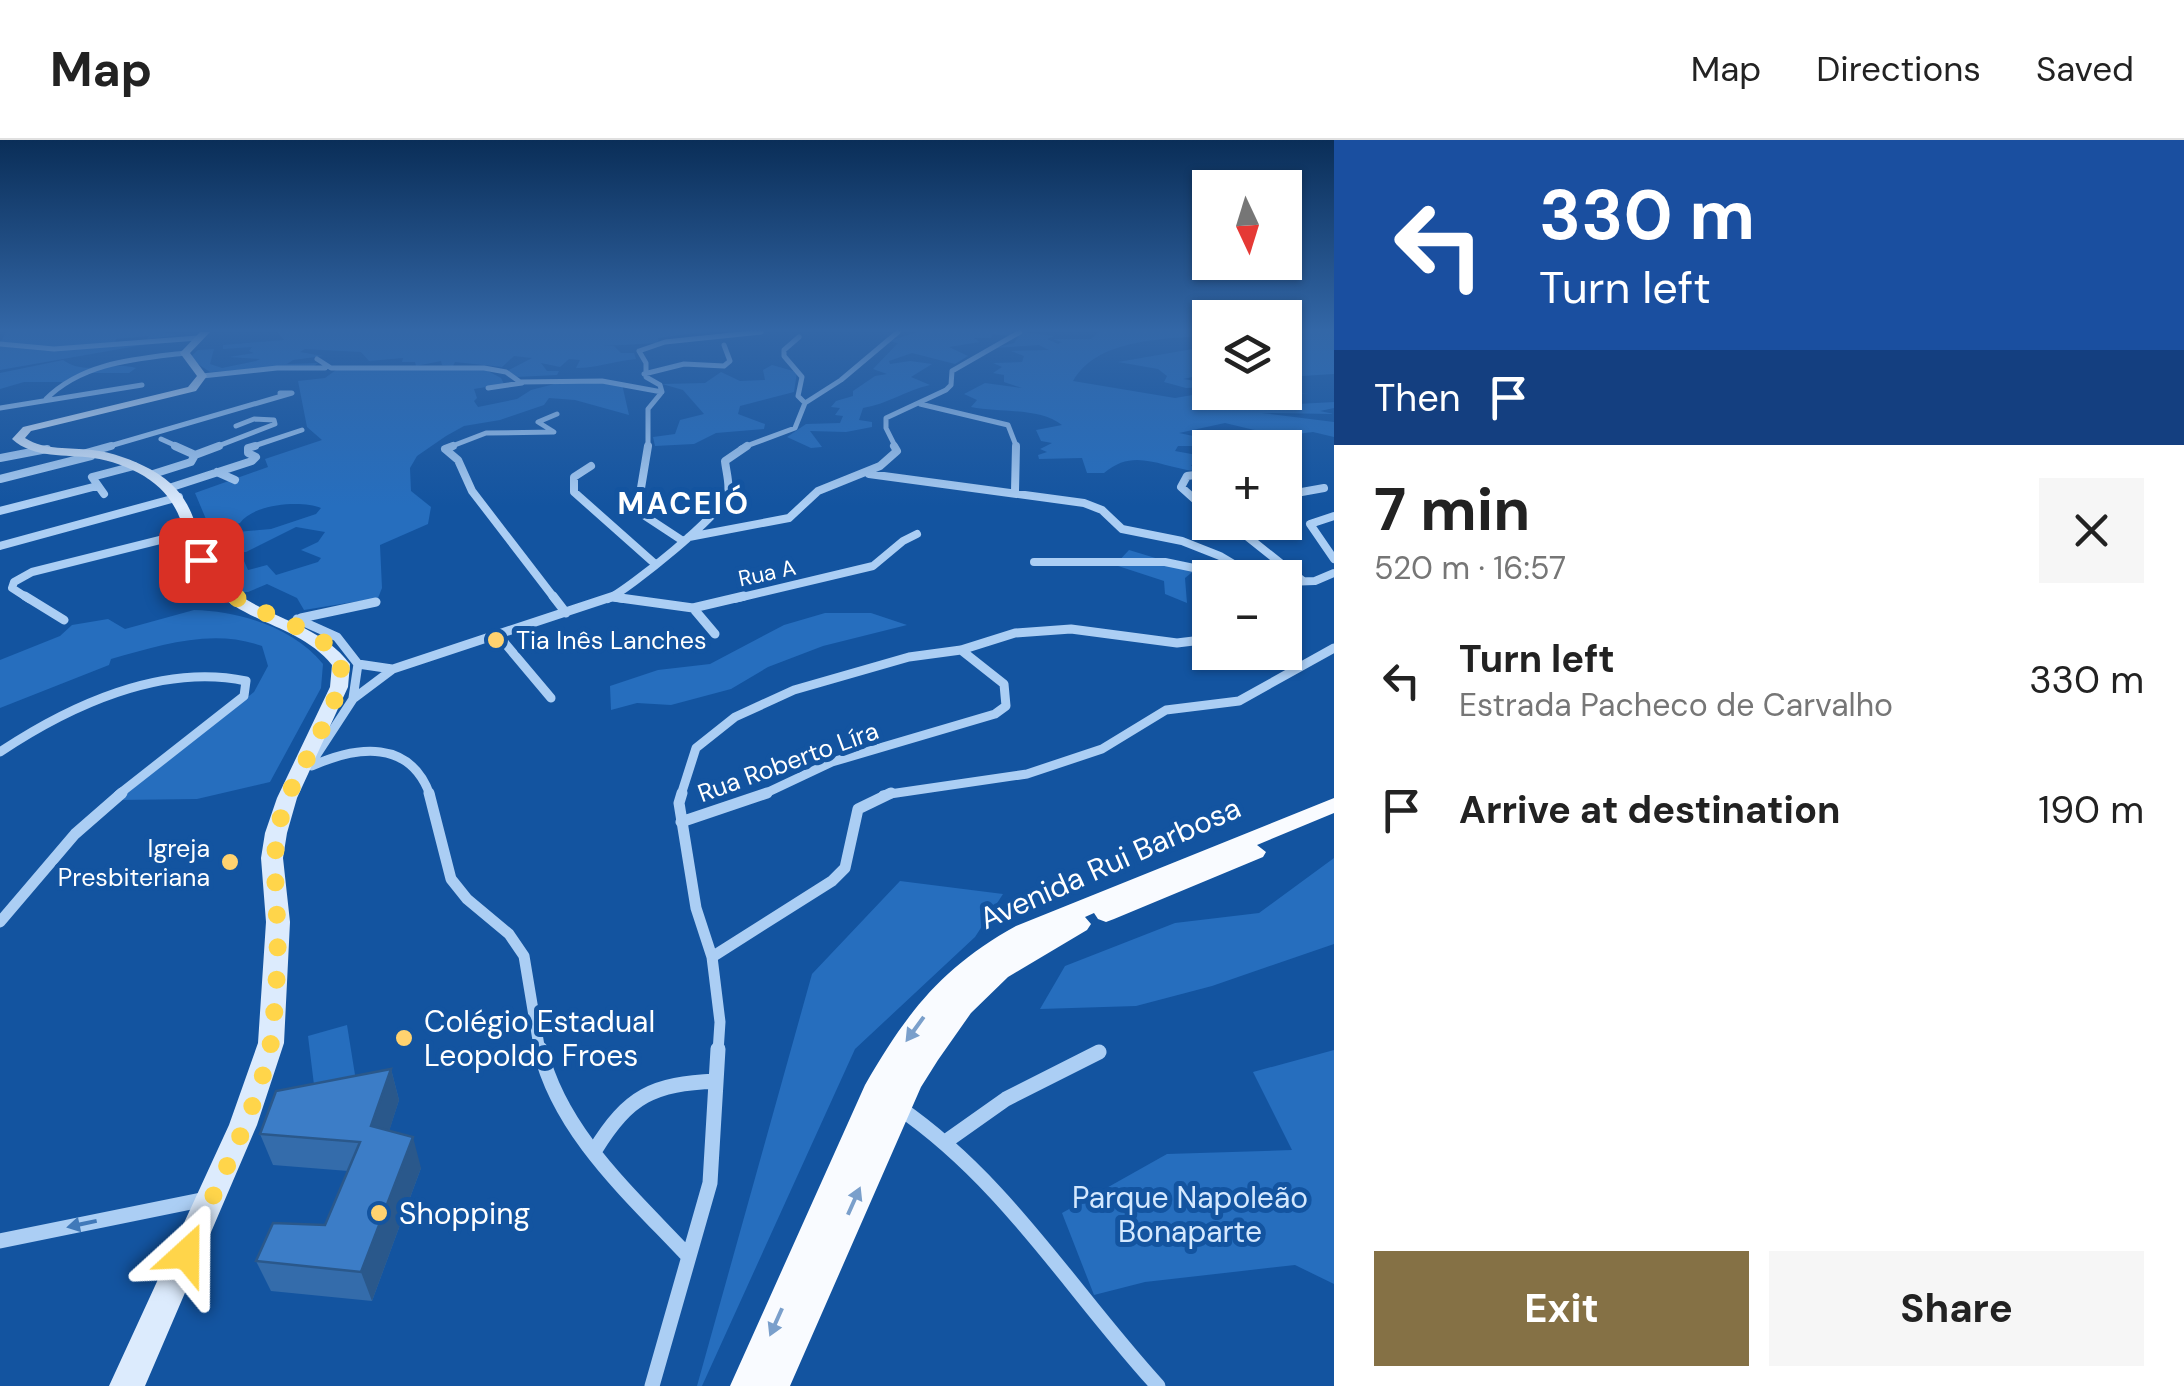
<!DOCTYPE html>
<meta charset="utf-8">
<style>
:root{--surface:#fff;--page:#f6f6f6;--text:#222;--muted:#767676;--line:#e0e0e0;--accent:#857145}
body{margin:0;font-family:"DM Sans",sans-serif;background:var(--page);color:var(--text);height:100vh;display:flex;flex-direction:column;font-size:38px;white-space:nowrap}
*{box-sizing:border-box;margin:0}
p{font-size:32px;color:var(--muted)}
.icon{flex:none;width:55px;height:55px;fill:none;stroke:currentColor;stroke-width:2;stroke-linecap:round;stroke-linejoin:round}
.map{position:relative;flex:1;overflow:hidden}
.sheet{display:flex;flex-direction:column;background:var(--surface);width:850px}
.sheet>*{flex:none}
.banner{background:#1a4fa0;color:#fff;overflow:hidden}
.needle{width:65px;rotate:176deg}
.controls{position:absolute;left:1192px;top:30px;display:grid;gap:20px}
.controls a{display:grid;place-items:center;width:110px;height:110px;border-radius:0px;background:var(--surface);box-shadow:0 2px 8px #0004;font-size:50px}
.pin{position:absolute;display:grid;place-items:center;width:85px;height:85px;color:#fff;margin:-42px;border-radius:20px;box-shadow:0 5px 15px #0006}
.me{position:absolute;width:110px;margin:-55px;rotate:24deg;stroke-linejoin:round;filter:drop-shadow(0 0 8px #0008)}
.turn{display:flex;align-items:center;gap:35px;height:210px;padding:0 40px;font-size:45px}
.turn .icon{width:130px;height:130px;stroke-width:2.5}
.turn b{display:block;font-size:70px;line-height:85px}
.then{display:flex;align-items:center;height:95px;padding:0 40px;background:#0003;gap:20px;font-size:38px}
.round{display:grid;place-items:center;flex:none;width:105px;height:105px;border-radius:0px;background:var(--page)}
.headline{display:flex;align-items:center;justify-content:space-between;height:170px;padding:0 40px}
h1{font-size:60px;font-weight:700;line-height:75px}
.action{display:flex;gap:20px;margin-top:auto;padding:20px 40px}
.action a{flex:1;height:115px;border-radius:0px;background:var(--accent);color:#fff;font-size:40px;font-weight:700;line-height:115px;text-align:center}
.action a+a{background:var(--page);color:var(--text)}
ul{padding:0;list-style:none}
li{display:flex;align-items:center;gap:30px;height:130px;padding:0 40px}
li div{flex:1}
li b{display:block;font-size:38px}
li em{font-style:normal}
header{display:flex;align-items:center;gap:60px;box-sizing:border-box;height:140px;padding:0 50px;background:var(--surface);border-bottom:2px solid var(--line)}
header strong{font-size:48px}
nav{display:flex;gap:55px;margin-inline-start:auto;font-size:35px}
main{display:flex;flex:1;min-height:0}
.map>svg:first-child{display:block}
.green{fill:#266ebe}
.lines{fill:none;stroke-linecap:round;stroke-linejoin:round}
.stream{stroke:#9dc9f7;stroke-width:2.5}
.street-far4{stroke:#abcef4;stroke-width:5}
.street-far3{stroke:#abcef4;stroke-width:8}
.street-far2{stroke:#abcef4;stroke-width:9}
.street-far1{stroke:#abcef4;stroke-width:11}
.street{stroke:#abcef4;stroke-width:15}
.secondary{fill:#dcebfd;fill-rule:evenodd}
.primary{fill:#f9fbff;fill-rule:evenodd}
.wall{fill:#346cab}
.shaded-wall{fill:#2a588b}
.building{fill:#3c7dc7;stroke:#2a588b;stroke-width:2.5}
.oneway{fill:#7a9fcb}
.oneway2{fill:#4179b9}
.route{stroke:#ffd54a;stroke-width:18;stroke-dasharray:0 32.4}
.poi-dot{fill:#ffd26f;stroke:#1354a0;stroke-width:4}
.labels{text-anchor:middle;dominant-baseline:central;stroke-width:10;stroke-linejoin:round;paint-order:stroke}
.far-street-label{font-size:22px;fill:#fff;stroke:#1354a0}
.poi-label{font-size:25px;fill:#fff;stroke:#1354a0;text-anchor:start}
.street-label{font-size:25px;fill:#fff;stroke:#1354a0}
.far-district-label{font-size:30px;font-weight:bold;letter-spacing:2.5px;fill:#fff;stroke:#1354a0}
.near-street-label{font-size:30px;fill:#fff;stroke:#1354a0}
.near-poi-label{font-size:30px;fill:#fff;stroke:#1354a0;text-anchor:start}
.near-park-label{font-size:30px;fill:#d4e8fe;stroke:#1354a0}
</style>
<header>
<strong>Map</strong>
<nav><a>Map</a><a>Directions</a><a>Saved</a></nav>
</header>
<main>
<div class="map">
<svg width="1334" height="1246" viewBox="0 0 1334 1246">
<rect width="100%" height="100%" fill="#1354a0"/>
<path class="green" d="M 6,192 L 160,192 L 180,195 L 147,199 L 149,196 L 116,199 L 115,203 L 56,208 L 0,203 Z
M 277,192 L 716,192 C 695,193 678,195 658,198 L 659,203 L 603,206 L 614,206 L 621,213 L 634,213 L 636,219 C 615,221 596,228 576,228 L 580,220 L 569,219 L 560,227 L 541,223 L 547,231 L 559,231 L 557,235 L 516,237 L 507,231 L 532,218 L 514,216 L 502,227 L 455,222 L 453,226 L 442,225 L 441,221 L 416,226 L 415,222 L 402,222 L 403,218 L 369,221 L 361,212 L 305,209 L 300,212 L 323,216 L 293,220 L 287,224 L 318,223 L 314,226 L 210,232 L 189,218 L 198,210 L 214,209 L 210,224 L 222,228 L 256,221 L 260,219 L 229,217 L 254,213 L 249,211 L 252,207 L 223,209 L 223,205 L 284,200 Z
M 918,192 L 1012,192 L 1010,196 L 992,194 L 991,198 L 974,198 L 980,202 L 949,207 L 968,216 L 955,224 L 912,213 L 889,221 L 890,224 L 910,221 L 932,224 L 911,237 L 930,245 C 906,250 888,264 863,268 L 859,280 L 872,282 L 872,287 L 846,292 L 810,291 L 822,307 L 811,308 L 787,297 L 806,284 L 840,283 L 843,276 L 835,275 L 840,268 L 831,267 L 836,261 L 853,256 L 853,251 L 875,236 L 887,234 L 873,229 L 898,203 L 889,201 Z
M 1022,192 L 1054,196 L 1047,199 L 1058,204 L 1062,202 L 1053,199 L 1091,199 L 1099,192 L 1210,192 L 1210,195 C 1164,200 1099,197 1073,241 L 1175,258 L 1210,252 L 1309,253 L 1272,255 L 1270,260 L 1205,262 L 1244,267 L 1334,262 L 1334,268 L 1320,271 L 1334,274 L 1262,273 L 1334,282 L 1334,297 L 1313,292 L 1279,296 L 1225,283 L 1179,293 L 1217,301 L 1223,306 L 1178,306 L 1175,311 L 1197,315 L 1206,322 L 1191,325 L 1195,331 C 1160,327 1134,307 1104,333 L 1087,333 L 1082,318 L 1039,319 L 1038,315 L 1047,312 L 1040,309 L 1052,303 L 1041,301 L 1036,290 L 1062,285 C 1039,267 1000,273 971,267 L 977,260 L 964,254 L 985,243 L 1022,248 L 1004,242 L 1004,235 L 993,233 L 1002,227 L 993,223 L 1022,222 L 1024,216 L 1011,211 L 1049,210 L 1039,205 L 994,208 L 1014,203 Z
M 1285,192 L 1334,192 L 1334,234 L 1285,237 Z
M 154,203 L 0,230 L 0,206 L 47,211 Z
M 1210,206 L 1210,239 L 1197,236 L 1183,239 L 1210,243 L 1210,247 L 1186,248 L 1164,242 L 1167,236 L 1158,229 L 1118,222 Z
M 63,220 C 85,236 112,221 136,228 L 129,233 L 91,233 L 64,242 L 24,242 L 0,249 L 0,233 Z
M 772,225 L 797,232 L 794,252 L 740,266 L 738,274 L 765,284 L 764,289 L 716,293 L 694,304 L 655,306 L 653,297 L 675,294 L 680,280 L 704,274 L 683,250 L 662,244 L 705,243 L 721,232 L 740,241 L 765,240 L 763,230 Z
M 484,229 L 501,238 L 504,244 L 474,249 L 477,258 L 474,261 L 478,267 L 517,259 L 531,250 L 562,242 L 622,244 L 629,275 L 575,260 L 549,258 L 544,265 L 500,280 L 464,286 L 446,296 L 417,316 L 410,328 L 411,351 L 431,367 L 428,384 L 380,405 L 382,448 L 378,458 L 304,470 L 297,458 L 267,444 L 248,452 L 230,452 L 220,441 L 217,425 L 244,421 L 248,430 L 267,425 L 276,435 L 318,422 L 321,418 L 301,410 L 318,402 L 325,392 L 296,387 L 246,412 L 206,413 L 205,401 L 216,394 L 271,389 L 316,374 L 321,368 C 301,360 253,364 240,383 L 211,391 L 195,353 L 268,327 L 265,319 L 322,300 L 307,287 L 298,241 L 325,238 L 336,230 Z
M 1129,410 L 1195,430 L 1185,438 L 1187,463 L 1165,454 L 1164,441 L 1115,425 Z
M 194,470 C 240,471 294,488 323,524 L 321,548 L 270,642 L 197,659 L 118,660 L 254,552 L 268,526 L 262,506 C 212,488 161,505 111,519 L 109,525 L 0,568 L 0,520 L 60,496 L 72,485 L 108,479 L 125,489 Z
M 825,473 L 871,473 L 907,485 L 823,506 L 768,527 L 731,549 L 671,565 L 637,563 L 611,570 L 610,546 L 658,530 L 710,524 L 784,485 Z
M 1334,718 L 1334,804 L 1212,846 L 1136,866 L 1040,869 L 1065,826 L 1175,783 L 1259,773 Z
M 900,741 L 1003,754 L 975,797 L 855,909 L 702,1246 L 697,1246 L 812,834 Z
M 347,885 L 356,941 L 315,953 L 308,896 Z
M 1334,910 L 1334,1144 L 1295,1125 L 1145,1142 L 1094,1155 L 1062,1073 L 1167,1014 L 1292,1010 L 1253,932 Z"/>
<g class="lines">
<path class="stream" d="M 1214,385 L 1217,382"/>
<path class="street-far4" d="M 799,197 L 784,210 L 784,216 L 802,237 L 798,256 L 805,263
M 0,204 L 54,209 L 198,198
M 317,219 L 331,228 L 484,228 L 506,232 L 520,242 L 602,241 L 662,252
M 644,234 L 684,224 L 724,226 L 730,221 L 724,205
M 202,236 L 277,228 L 325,228
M 488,248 L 522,243
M 46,259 C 83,222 136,219 185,213
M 920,264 L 1008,285 L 1017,308
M 0,268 L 142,245
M 161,299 L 181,308
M 103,308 L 292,253 L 280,253
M 213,308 L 275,284 L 274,280 L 254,279 L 236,286
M 248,308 L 302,290
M 447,308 L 486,293 L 554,292 L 538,282 L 557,274
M 648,308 L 648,269 L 662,252 L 660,245 L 646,237 L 646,223 L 639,211 L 665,202 L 761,192
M 741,308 L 795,288 L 805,263 L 841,240 L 898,192
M 896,308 L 886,288 L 886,278 L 946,250 L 951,245 L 952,231 L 1020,192"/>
<path class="street-far3" d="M 175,306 L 195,315
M 453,306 L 445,309 L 458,320 L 472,351 L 555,459
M 648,306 L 638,366 L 645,376 L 683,401
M 86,313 L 111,306
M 0,318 L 47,309
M 591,326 L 574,337 L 574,352 L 654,423
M 217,332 L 235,340
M 1210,333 L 1187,336 L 1181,347 L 1210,373
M 869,334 L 1084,363 L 1102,370 L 1122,389 L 1182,401 L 1220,416 L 1257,438
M 150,335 L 191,322 L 195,315 L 219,306
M 0,339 L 91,316
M 169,348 L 252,321 L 256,317 L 248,313 L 248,308 L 255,306
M 1015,351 L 1016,306
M 104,354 L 92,337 L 134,326
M 1285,355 L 1324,348
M 0,371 L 97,346
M 1334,376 L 1310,384 L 1334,419
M 1229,382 L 1303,441
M 689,397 L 789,378 L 818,351 L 880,326 L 897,311 L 894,306
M 0,406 L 179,357
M 1034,422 L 1165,422 L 1242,438
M 1285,442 L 1315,441 L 1334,433
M 613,457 L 624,459
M 29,459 L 12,448 L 14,442 L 32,432 L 196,391
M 608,459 C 629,449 724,373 728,353 C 730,344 726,331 725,321 L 747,306
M 734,459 L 873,426 L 903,401 L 917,394"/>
<path class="street-far2" d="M 25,456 L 64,480
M 553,456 L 566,473
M 613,457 L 693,468 L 744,456
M 693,468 L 715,494
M 301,478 L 376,462
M 297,479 L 337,497 L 358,524 L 392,529
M 498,495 L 551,558
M 353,558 L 358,524
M 0,612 C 69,566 161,523 246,541 L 244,556 L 118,655
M 310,625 L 353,559 L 393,529 L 614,456
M 312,626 C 357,606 410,599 430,655
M 681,655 L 696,608 L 735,577 L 794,550 L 909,517 L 961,510 L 1015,493 L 1071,489 L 1177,503 L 1210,499
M 762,655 L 832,622 L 995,574 L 1006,566 L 1004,544 L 961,510
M 883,655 L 1027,634 L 1102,609 L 1166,570 L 1239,561 L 1334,508"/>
<path class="street-far1" d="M 429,653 L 451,739 L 467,759 L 509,794 L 524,816 L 540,912
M 682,653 L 679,663 L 696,768 L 712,817 L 720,882 L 718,912
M 681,682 L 767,653
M 0,782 L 75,694 L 122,653
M 712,817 L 832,741 L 845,728 L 858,669 L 891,653"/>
<path class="street" d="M 540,909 C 560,993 631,1055 688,1116
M 898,967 C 1006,1041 1071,1151 1158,1246
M 948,1000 L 1006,959 L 1099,912
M 595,1010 C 629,955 653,944 716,941
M 0,1101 L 206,1059
M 652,1246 L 710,1043 L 718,909"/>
<path class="secondary" d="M 200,192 L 210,192 L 190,213 L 207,236 L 196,251 L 44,288 L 31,291 L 25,298 C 46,311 69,307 92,310 C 112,312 133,320 150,329 C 208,361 188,404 223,441 C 260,479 317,480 350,524 L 348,547 L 297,658 L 287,693 L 283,718 L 290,782 L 284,903 L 257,985 L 145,1246 L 109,1246 L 229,985 L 258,903 L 266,782 L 261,718 L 265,693 L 277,658 L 330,547 L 332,525 C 301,487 249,484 215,451 C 177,414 196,368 144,336 C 129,327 110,320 93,318 C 66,314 34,319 12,299 L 23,287 L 188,247 L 197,236 L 180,213 Z"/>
<path class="primary" d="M 1334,658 L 1334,673 L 1257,705 L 1266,712 L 1263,717 L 1114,779 L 1106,782 L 1098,779 L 1094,773 L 1085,777 L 1091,784 L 1087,790 L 1008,837 L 971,873 L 938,920 L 921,947 L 790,1246 L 730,1246 L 865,945 C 907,872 942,827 1016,786 Z"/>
</g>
<path class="wall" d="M 391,929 L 399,960 L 389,991 L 421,1028 L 372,1161 L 271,1151 L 256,1121 L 325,1085 L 348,1031 L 273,1025 L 260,994 Z"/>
<path class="shaded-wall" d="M 391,929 L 399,960 L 381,1017 L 371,986 Z
M 413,997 L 421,1028 L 372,1161 L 361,1132 Z"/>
<path class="building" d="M 391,929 L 371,986 L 413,997 L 361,1132 L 256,1121 L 273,1083 L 325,1085 L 360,1002 L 260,994 L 276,951 Z"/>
<defs><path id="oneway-solid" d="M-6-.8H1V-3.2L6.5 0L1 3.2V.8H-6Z" transform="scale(2.5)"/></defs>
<g class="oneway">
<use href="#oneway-solid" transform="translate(915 889) rotate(126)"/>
<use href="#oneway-solid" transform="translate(854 1061) rotate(-66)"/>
<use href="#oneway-solid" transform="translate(776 1182) rotate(114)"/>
</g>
<use class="oneway2" href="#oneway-solid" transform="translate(82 1084) rotate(168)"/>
<linearGradient id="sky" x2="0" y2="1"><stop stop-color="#0a2e58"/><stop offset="0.52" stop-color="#3367a7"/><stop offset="1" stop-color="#3367a7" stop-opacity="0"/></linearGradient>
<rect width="1334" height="366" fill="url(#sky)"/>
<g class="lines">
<path class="route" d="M 186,1114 C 213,1054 268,951 273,887 C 276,853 279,815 277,781 C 276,735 270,706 286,661 C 297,631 352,549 339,521 C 317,476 233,481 201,420"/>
</g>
<g class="poi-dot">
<circle cx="496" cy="500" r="10"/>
<circle cx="230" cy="722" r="10"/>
<circle cx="404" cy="898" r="10"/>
<circle cx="379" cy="1073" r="10"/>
</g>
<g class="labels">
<g class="far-street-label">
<text transform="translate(767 433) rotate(-12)">Rua A</text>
</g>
<g class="poi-label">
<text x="516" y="500">Tia Inês Lanches</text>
<text x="210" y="708" text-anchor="end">Igreja<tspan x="210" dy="29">Presbiteriana</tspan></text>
</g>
<g class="street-label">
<text transform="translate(788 622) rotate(-20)">Rua Roberto Líra</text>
</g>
<g class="far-district-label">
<text x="684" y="363">MACEIÓ</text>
</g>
<g class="near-street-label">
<text transform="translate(1110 723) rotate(-24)">Avenida Rui Barbosa</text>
</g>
<g class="near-poi-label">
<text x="424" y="881">Colégio Estadual<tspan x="424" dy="34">Leopoldo Froes</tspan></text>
<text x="399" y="1073">Shopping</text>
</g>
<g class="near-park-label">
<text x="1190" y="1057">Parque Napoleão<tspan x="1190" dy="34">Bonaparte</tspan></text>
</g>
</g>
</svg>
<div class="controls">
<a><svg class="needle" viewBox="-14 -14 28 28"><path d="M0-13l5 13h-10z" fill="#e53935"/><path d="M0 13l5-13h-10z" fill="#767676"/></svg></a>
<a><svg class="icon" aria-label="layers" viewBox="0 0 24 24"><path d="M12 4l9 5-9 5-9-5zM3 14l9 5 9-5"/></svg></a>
<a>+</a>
<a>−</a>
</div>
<div class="pin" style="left:201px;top:420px;background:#d93025"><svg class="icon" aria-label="arrive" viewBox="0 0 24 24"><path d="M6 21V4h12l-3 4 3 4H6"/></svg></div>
<svg class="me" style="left:186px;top:1114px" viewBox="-20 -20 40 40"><path d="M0-17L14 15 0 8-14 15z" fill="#ffd54a" stroke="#fff" stroke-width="4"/></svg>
</div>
<section class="sheet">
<div class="banner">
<div class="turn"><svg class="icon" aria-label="left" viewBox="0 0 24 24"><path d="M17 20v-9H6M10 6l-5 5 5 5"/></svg><div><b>330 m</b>Turn left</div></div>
<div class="then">Then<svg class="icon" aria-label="arrive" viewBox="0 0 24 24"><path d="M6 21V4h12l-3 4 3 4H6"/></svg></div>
</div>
<div class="headline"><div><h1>7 min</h1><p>520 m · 16:57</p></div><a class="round"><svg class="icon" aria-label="close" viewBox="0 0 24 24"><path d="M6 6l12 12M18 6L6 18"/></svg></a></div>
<ul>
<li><svg class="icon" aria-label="left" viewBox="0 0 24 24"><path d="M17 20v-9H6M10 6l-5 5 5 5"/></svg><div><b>Turn left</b><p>Estrada Pacheco de Carvalho</p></div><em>330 m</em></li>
<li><svg class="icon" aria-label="arrive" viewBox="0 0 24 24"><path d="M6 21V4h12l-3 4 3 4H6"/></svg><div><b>Arrive at destination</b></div><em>190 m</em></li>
</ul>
<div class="action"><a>Exit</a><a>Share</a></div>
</section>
</main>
